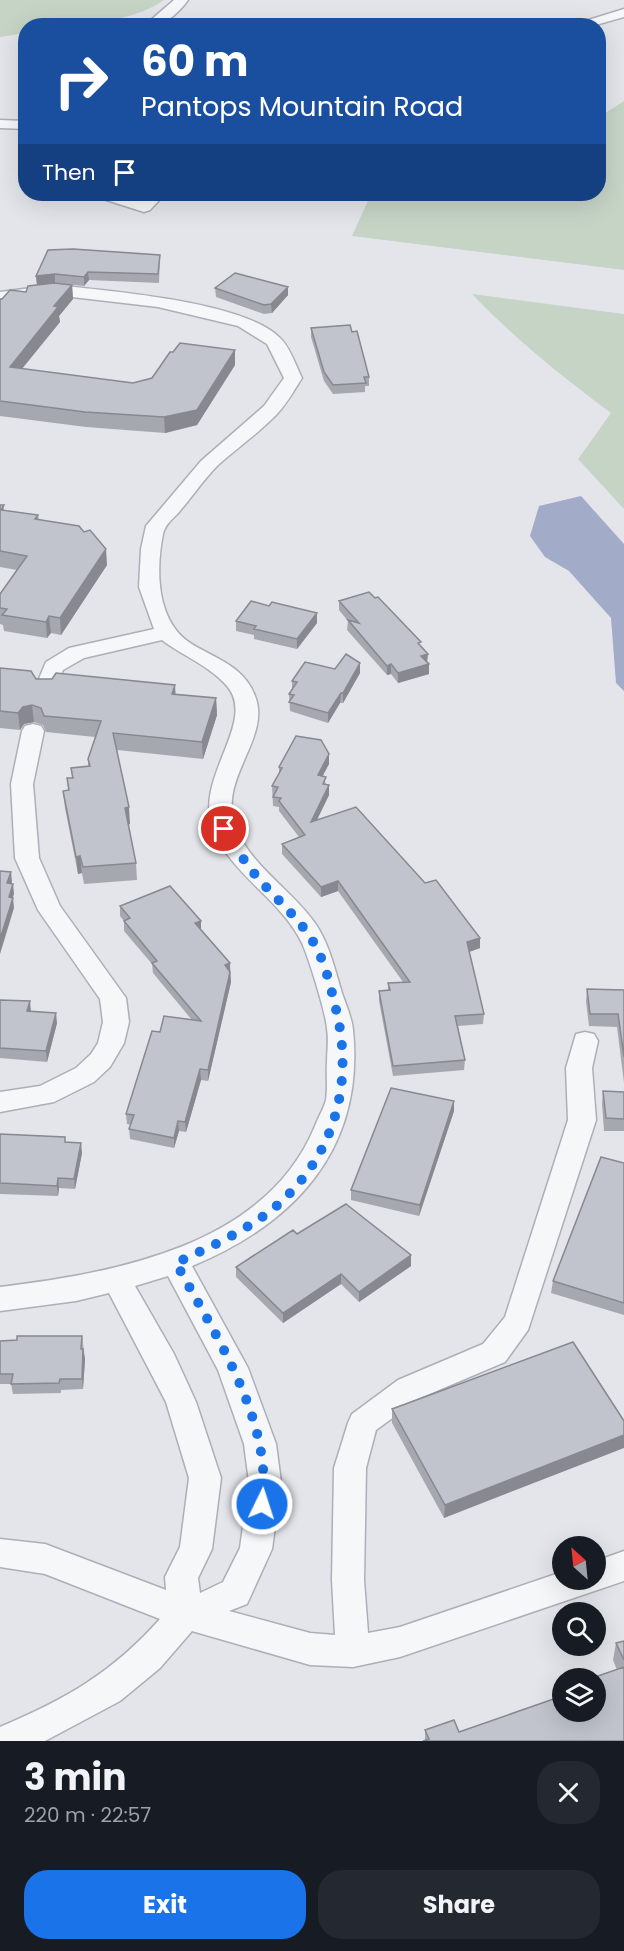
<!DOCTYPE html>
<meta charset="utf-8">
<style>
:root{--surface:#171b24;--page:#242831;--text:#f1f3f6;--muted:#9ea1a6;--accent:#1a73e8}
body{margin:0;font-family:Poppins,sans-serif;background:var(--page);color:var(--text);height:100vh;display:flex;flex-direction:column;font-size:22px;white-space:nowrap}
*{box-sizing:border-box;margin:0}
p{font-size:20px;color:var(--muted)}
.icon{flex:none;width:33px;height:33px;fill:none;stroke:currentColor;stroke-width:2;stroke-linecap:round;stroke-linejoin:round}
.map{position:relative;height:1741px;overflow:hidden}
.details{display:flex;flex-direction:column;background:var(--surface);flex:1}
.details>*{flex:none}
.guide{position:absolute;left:18px;top:18px;width:588px;height:183px;border-radius:24px;box-shadow:0 6px 24px #0002;background:#1a4fa0;color:#fff;overflow:hidden}
.needle{width:39px;rotate:333deg}
.fabs{position:absolute;left:552px;top:1536px;display:grid;gap:12px}
.fabs a{display:grid;place-items:center;width:54px;height:54px;border-radius:50%;background:var(--surface);box-shadow:0 6px 24px #0002;font-size:30px}
.pin{position:absolute;display:grid;place-items:center;width:51px;height:51px;color:#fff;margin:-26px;border:3px solid #fff;border-radius:50%;box-shadow:0 2px 6px #0007}
.me{position:absolute;width:66px;margin:-33px;rotate:4deg;stroke-linejoin:round;filter:drop-shadow(0 0 4px #0008)}
.turn{display:flex;align-items:center;gap:21px;height:126px;padding:0 24px;font-size:27px}
.turn .icon{width:78px;height:78px;stroke-width:2.5}
.turn b{display:block;font-size:42px;line-height:51px}
.then{display:flex;align-items:center;height:57px;padding:0 24px;background:#0003;gap:12px;font-size:22px}
.round{display:grid;place-items:center;flex:none;width:63px;height:63px;border-radius:24px;background:var(--page)}
.headline{display:flex;align-items:center;justify-content:space-between;height:102px;padding:0 24px}
h1{font-size:36px;font-weight:700;line-height:45px}
.button{display:flex;gap:12px;margin-top:auto;padding:12px 24px}
.button a{flex:1;height:69px;border-radius:24px;background:var(--accent);color:#fff;font-size:24px;font-weight:700;line-height:69px;text-align:center}
.button a+a{background:var(--page);color:var(--text)}
.map>svg:first-child{display:block}
.green{fill:#c6d4c6}
.water{fill:#a2abc8}
.lines{fill:none;stroke-linecap:round;stroke-linejoin:round}
.street-casing{stroke:#adaeb8;stroke-width:3}
.street{fill:#f6f7f9;fill-rule:evenodd}
.wall{fill:#a6a8b0}
.shaded-wall{fill:#878890}
.building{fill:#c1c3cd;stroke:#878890;stroke-width:1.5}
.route{stroke:#1a73e8;stroke-width:10;stroke-dasharray:0 18}
</style>
<div class="map">
<svg width="624" height="1741" viewBox="0 0 624 1741">
<rect width="100%" height="100%" fill="#e4e5eb"/>
<path class="green" d="M 0,0 L 164,0 C 129,25 68,26 26,26 L 25,33 L 0,37 Z
M 624,101 L 624,270 L 352,236 L 371,194 L 598,194 L 599,117 Z
M 472,294 L 624,314 L 624,509 L 578,459 L 611,413 C 561,376 514,338 472,294 Z"/>
<path class="water" d="M 581,496 L 624,544 L 624,691 L 616,683 L 611,618 L 569,571 L 545,557 L 530,536 L 539,506 Z"/>
<g class="lines">
<g class="street-casing">
<path id="street" d="M 174,0 L 188,0 C 176,16 164,26 144,26 Z
M 624,9 L 624,17 L 592,26 L 569,26 Z
M 0,120 L 26,121 L 26,129 L 0,128 Z
M 95,194 L 117,194 L 141,201 L 149,194 L 165,194 L 150,210 L 144,212 L 97,197 Z
M 55,285 C 108,291 244,301 280,338 C 290,347 296,366 302,378 C 293,392 285,407 273,418 C 256,435 236,449 218,465 C 204,479 192,497 179,512 C 173,519 165,524 163,534 C 157,564 156,604 176,630 C 194,655 241,657 255,696 C 272,739 216,779 236,828 C 252,868 294,891 317,926 C 330,947 335,970 342,993 C 346,1005 352,1018 353,1030 C 365,1148 296,1223 192,1266 L 248,1368 L 276,1444 L 281,1482 L 272,1549 L 247,1604 L 229,1611 L 310,1633 L 335,1635 L 332,1580 L 334,1468 L 348,1423 L 352,1414 L 398,1380 L 483,1344 L 505,1317 L 568,1120 L 566,1068 L 576,1034 L 585,1032 L 594,1034 L 598,1041 L 592,1068 L 596,1120 L 528,1330 L 505,1362 L 420,1398 L 376,1430 L 366,1468 L 364,1580 L 368,1633 L 400,1627 L 562,1572 L 562,1580 L 596,1580 L 596,1561 L 624,1551 L 624,1581 L 400,1657 L 353,1667 L 310,1665 L 192,1631 L 160,1668 L 120,1701 L 45,1741 L 0,1741 L 0,1727 C 66,1699 112,1673 160,1619 L 45,1574 L 0,1567 L 0,1539 L 45,1544 L 166,1590 L 165,1577 L 180,1547 L 189,1478 L 166,1402 L 109,1293 L 76,1301 L 0,1311 L 0,1287 C 115,1273 266,1246 315,1126 C 318,1118 324,1108 326,1100 C 328,1088 326,1074 327,1062 C 327,1051 329,1040 327,1029 C 326,1013 309,959 302,943 C 281,899 231,875 213,829 C 193,778 258,722 227,686 C 210,666 183,656 162,640 L 84,658 L 63,670 L 54,693 L 38,693 L 35,688 L 46,662 L 69,648 L 154,629 L 139,587 L 141,549 L 146,526 L 201,461 L 264,406 L 284,378 L 267,344 L 238,326 L 158,307 L 55,295 L 0,302 L 0,292 ZM 168,1276 L 218,1370 L 244,1444 L 249,1482 L 240,1548 L 223,1582 L 200,1593 L 198,1578 L 212,1549 L 221,1478 L 196,1402 L 174,1354 L 135,1286 Z
M 33,724 L 41,726 L 44,731 L 33,784 L 39,858 L 60,906 L 126,998 L 129,1022 L 124,1043 L 110,1067 L 94,1082 L 54,1102 L 0,1112 L 0,1092 L 40,1086 L 76,1068 L 91,1054 L 98,1043 L 103,1022 L 100,999 L 38,910 L 15,858 L 11,784 L 22,731 L 25,726 Z"/>
</g>
<use href="#street" class="street"/>
</g>
<path class="wall" d="M 160,255 L 159,283 L 89,280 L 84,286 L 55,283 L 72,285 L 73,299 L 59,316 L 60,322 L 22,369 L 133,383 L 235,365 L 197,425 L 165,433 L 86,427 L 0,416 L 0,299 L 2,299 L 26,292 L 37,285 L 36,276 Z
M 288,287 L 288,295 L 272,313 L 264,314 L 216,297 L 215,288 Z
M 311,328 L 369,377 L 369,386 L 365,386 L 365,392 L 333,394 L 324,381 L 311,337 Z
M 0,505 L 4,505 L 4,510 L 38,515 L 39,520 L 107,565 L 61,635 L 51,633 L 47,638 L 4,631 L 3,625 L 0,624 L 0,594 L 17,570 L 0,567 Z
M 339,601 L 421,646 L 427,662 L 429,674 L 398,683 L 391,674 L 387,675 L 347,630 L 348,620 L 348,621 L 339,610 Z
M 236,621 L 317,623 L 297,649 L 254,639 L 254,635 L 236,631 Z
M 360,663 L 360,673 L 343,703 L 340,703 L 328,723 L 290,711 L 289,694 L 292,689 L 292,681 L 335,669 Z
M 0,668 L 36,679 L 175,685 L 175,694 L 216,698 L 217,715 L 203,759 L 117,750 L 130,824 L 128,825 L 136,863 L 137,880 L 84,884 L 82,873 L 78,874 L 65,808 L 63,791 L 68,790 L 67,778 L 72,778 L 71,768 L 88,767 L 88,759 L 95,737 L 46,732 L 43,725 L 34,722 L 24,724 L 20,730 L 0,728 Z
M 329,764 L 322,776 L 326,784 L 329,785 L 329,795 L 317,820 L 425,883 L 480,938 L 480,948 L 469,952 L 484,1014 L 483,1024 L 458,1026 L 465,1060 L 464,1070 L 393,1076 L 379,1001 L 379,991 L 388,990 L 388,983 L 403,982 L 338,891 L 321,897 L 282,854 L 282,844 L 299,837 L 279,811 L 279,807 L 273,806 L 272,786 L 279,774 L 279,767 Z
M 120,906 L 201,930 L 230,963 L 231,982 L 208,1081 L 201,1080 L 186,1132 L 179,1131 L 174,1148 L 130,1139 L 129,1129 L 131,1125 L 127,1124 L 126,1114 L 160,1032 L 192,1020 L 153,973 L 152,964 L 124,931 L 124,921 L 120,916 Z
M 587,989 L 624,990 L 624,1083 L 617,1027 L 589,1026 L 586,1002 Z
M 0,1000 L 31,1011 L 57,1023 L 47,1062 L 0,1058 Z
M 603,1091 L 624,1092 L 624,1131 L 604,1131 L 602,1104 Z
M 454,1101 L 454,1111 L 419,1216 L 351,1200 L 351,1190 Z
M 0,1134 L 66,1142 L 82,1153 L 75,1189 L 59,1188 L 58,1196 L 0,1194 Z
M 624,1163 L 624,1315 L 551,1293 L 553,1281 Z
M 297,1234 L 411,1266 L 359,1302 L 341,1284 L 283,1323 L 236,1277 L 236,1267 Z
M 82,1336 L 85,1359 L 83,1389 L 61,1390 L 61,1393 L 13,1394 L 11,1384 L 0,1384 L 0,1341 Z
M 573,1342 L 444,1518 L 392,1423 L 392,1409 Z
M 624,1640 L 624,1741 L 425,1740 L 425,1730 L 459,1732 L 562,1712 L 617,1670 L 613,1660 L 616,1643 L 624,1641 Z"/>
<path class="shaded-wall" d="M 88,272 L 89,280 L 84,286 L 84,277 Z
M 55,274 L 55,283 L 37,285 L 36,276 Z
M 72,285 L 73,299 L 59,316 L 60,322 L 11,382 L 10,367 L 54,306 Z
M 288,287 L 288,295 L 272,313 L 271,304 Z
M 235,350 L 235,365 L 197,425 L 165,433 L 164,417 Z
M 106,549 L 107,565 L 61,635 L 60,618 Z
M 317,613 L 317,623 L 297,649 L 297,639 Z
M 49,616 L 51,633 L 47,638 L 46,622 Z
M 428,654 L 427,664 L 421,656 Z
M 360,663 L 360,673 L 343,703 L 343,693 Z
M 391,664 L 391,674 L 387,675 L 387,666 Z
M 429,664 L 429,674 L 398,683 L 398,673 Z
M 175,685 L 176,701 L 172,694 Z
M 341,693 L 340,703 L 328,723 L 328,713 Z
M 216,698 L 217,715 L 203,759 L 202,742 Z
M 32,705 L 34,722 L 24,724 L 20,730 L 18,713 L 23,707 Z
M 329,754 L 329,764 L 318,785 L 318,775 Z
M 329,785 L 329,795 L 311,832 L 311,822 Z
M 129,807 L 130,824 L 126,825 L 125,808 Z
M 80,856 L 82,873 L 78,874 L 76,857 Z
M 11,872 L 12,882 L 8,893 L 7,883 Z
M 338,881 L 338,891 L 321,897 L 321,887 Z
M 13,884 L 14,894 L 10,907 L 9,897 Z
M 13,898 L 14,908 L 0,954 L 0,939 Z
M 201,921 L 201,931 L 195,923 Z
M 480,938 L 480,948 L 466,953 L 467,942 Z
M 230,963 L 230,973 L 225,965 Z
M 230,972 L 231,982 L 208,1081 L 208,1070 Z
M 30,1001 L 31,1012 L 27,1011 Z
M 56,1013 L 57,1023 L 47,1062 L 46,1051 Z
M 200,1069 L 201,1080 L 186,1132 L 185,1122 Z
M 454,1101 L 454,1111 L 419,1216 L 420,1205 Z
M 178,1121 L 179,1131 L 174,1148 L 174,1138 Z
M 81,1143 L 82,1153 L 75,1189 L 74,1179 Z
M 58,1178 L 59,1188 L 58,1196 L 57,1186 Z
M 411,1255 L 411,1266 L 359,1302 L 359,1292 Z
M 341,1274 L 341,1284 L 283,1323 L 283,1313 Z
M 83,1349 L 85,1359 L 83,1389 L 82,1379 Z
M 624,1435 L 624,1448 L 444,1518 L 445,1505 Z"/>
<path class="building" d="M 73,249 L 160,255 L 158,274 L 88,272 L 84,277 L 55,274 L 36,276 L 48,250 Z
M 235,273 L 288,287 L 271,304 L 264,305 L 215,288 Z
M 54,283 L 72,285 L 54,306 L 58,307 L 10,367 L 133,383 L 152,378 L 170,352 L 173,352 L 180,343 L 235,350 L 197,410 L 164,417 L 85,412 L 0,401 L 0,299 L 2,299 L 10,290 L 26,292 L 28,286 Z
M 350,325 L 352,332 L 357,331 L 369,377 L 364,377 L 366,383 L 333,385 L 324,372 L 311,328 Z
M 0,505 L 4,505 L 1,510 L 38,515 L 35,519 L 79,526 L 84,532 L 90,530 L 106,549 L 60,618 L 49,616 L 46,622 L 2,615 L 7,609 L 0,608 L 0,594 L 27,556 L 0,551 Z
M 369,592 L 375,598 L 378,597 L 421,642 L 418,643 L 428,654 L 421,656 L 429,664 L 398,673 L 391,664 L 387,666 L 348,620 L 359,623 L 339,601 Z
M 251,601 L 269,606 L 272,602 L 317,613 L 297,639 L 254,629 L 256,626 L 236,621 Z
M 346,654 L 360,663 L 343,693 L 341,693 L 328,713 L 289,702 L 294,695 L 289,694 L 297,682 L 292,681 L 305,662 L 335,669 Z
M 0,668 L 31,671 L 36,679 L 52,679 L 56,673 L 175,685 L 172,694 L 216,698 L 202,742 L 113,733 L 129,807 L 125,808 L 136,863 L 83,867 L 80,856 L 76,857 L 63,791 L 69,790 L 67,778 L 73,778 L 71,768 L 90,766 L 88,759 L 101,721 L 44,716 L 41,708 L 32,705 L 23,707 L 18,713 L 0,711 Z
M 296,736 L 321,740 L 329,754 L 318,775 L 326,777 L 323,784 L 329,785 L 311,822 L 356,807 L 425,883 L 436,880 L 480,938 L 467,942 L 484,1014 L 455,1016 L 465,1060 L 393,1066 L 379,991 L 390,990 L 388,983 L 410,982 L 338,881 L 321,887 L 282,844 L 305,835 L 279,801 L 281,798 L 273,797 L 278,787 L 272,786 L 282,768 L 279,767 Z
M 0,871 L 11,872 L 7,883 L 13,884 L 9,897 L 13,898 L 0,939 Z
M 170,886 L 201,921 L 195,923 L 230,963 L 225,965 L 230,972 L 208,1070 L 200,1069 L 185,1122 L 178,1121 L 174,1138 L 129,1129 L 134,1115 L 126,1114 L 152,1031 L 160,1032 L 164,1016 L 201,1021 L 152,963 L 157,961 L 124,921 L 130,918 L 120,906 Z
M 587,989 L 624,990 L 624,1057 L 618,1014 L 590,1014 Z
M 0,1000 L 30,1001 L 27,1011 L 56,1013 L 46,1051 L 0,1048 Z
M 391,1088 L 454,1101 L 420,1205 L 351,1190 Z
M 603,1091 L 624,1092 L 624,1119 L 606,1118 Z
M 0,1134 L 65,1137 L 65,1142 L 81,1143 L 74,1179 L 58,1178 L 57,1186 L 0,1183 Z
M 601,1157 L 624,1163 L 624,1303 L 553,1281 Z
M 346,1204 L 411,1255 L 359,1292 L 341,1274 L 283,1313 L 236,1267 L 293,1230 L 297,1234 Z
M 17,1336 L 82,1336 L 81,1349 L 83,1349 L 82,1379 L 60,1379 L 59,1383 L 11,1384 L 13,1374 L 0,1374 L 0,1341 L 17,1340 Z
M 573,1342 L 624,1421 L 624,1435 L 445,1505 L 392,1409 Z
M 624,1641 L 624,1660 L 616,1643 Z
M 624,1667 L 624,1741 L 423,1741 L 429,1739 L 425,1730 L 454,1720 L 459,1732 L 562,1696 L 562,1712 L 596,1712 L 596,1678 L 592,1678 Z"/>
<g class="lines">
<path class="route" d="M 224,829 C 235,846 245,863 258,878 C 276,899 297,916 312,940 C 326,962 332,993 338,1018 C 352,1087 334,1152 282,1201 C 253,1228 212,1246 176,1263 C 214,1333 274,1422 262,1504"/>
</g>
</svg>
<div class="fabs">
<a><svg class="needle" viewBox="-14 -14 28 28"><path d="M0-13l5 13h-10z" fill="#e53935"/><path d="M0 13l5-13h-10z" fill="#9ea1a6"/></svg></a>
<a><svg class="icon" aria-label="search" viewBox="0 0 24 24"><circle cx="10" cy="10" r="6"/><path d="M15 15l6 6"/></svg></a>
<a><svg class="icon" aria-label="layers" viewBox="0 0 24 24"><path d="M12 4l9 5-9 5-9-5zM3 14l9 5 9-5"/></svg></a>
</div>
<div class="pin" style="left:224px;top:829px;background:#d93025"><svg class="icon" aria-label="arrive" viewBox="0 0 24 24"><path d="M6 21V4h12l-3 4 3 4H6"/></svg></div>
<svg class="me" style="left:262px;top:1504px" viewBox="-20 -20 40 40"><circle r="17" fill="#1a73e8" stroke="#fff" stroke-width="3"/><path d="M0-11L8 9 0 5-8 9z" fill="#fff"/></svg>
<div class="guide">
<div class="turn"><svg class="icon" aria-label="right" viewBox="0 0 24 24"><path d="M7 20v-9h11M14 6l5 5-5 5"/></svg><div><b>60 m</b>Pantops Mountain Road</div></div>
<div class="then">Then<svg class="icon" aria-label="arrive" viewBox="0 0 24 24"><path d="M6 21V4h12l-3 4 3 4H6"/></svg></div>
</div>
</div>
<section class="details">
<div class="headline"><div><h1>3 min</h1><p>220 m · 22:57</p></div><a class="round"><svg class="icon" aria-label="close" viewBox="0 0 24 24"><path d="M6 6l12 12M18 6L6 18"/></svg></a></div>
<div class="button"><a>Exit</a><a>Share</a></div>
</section>
